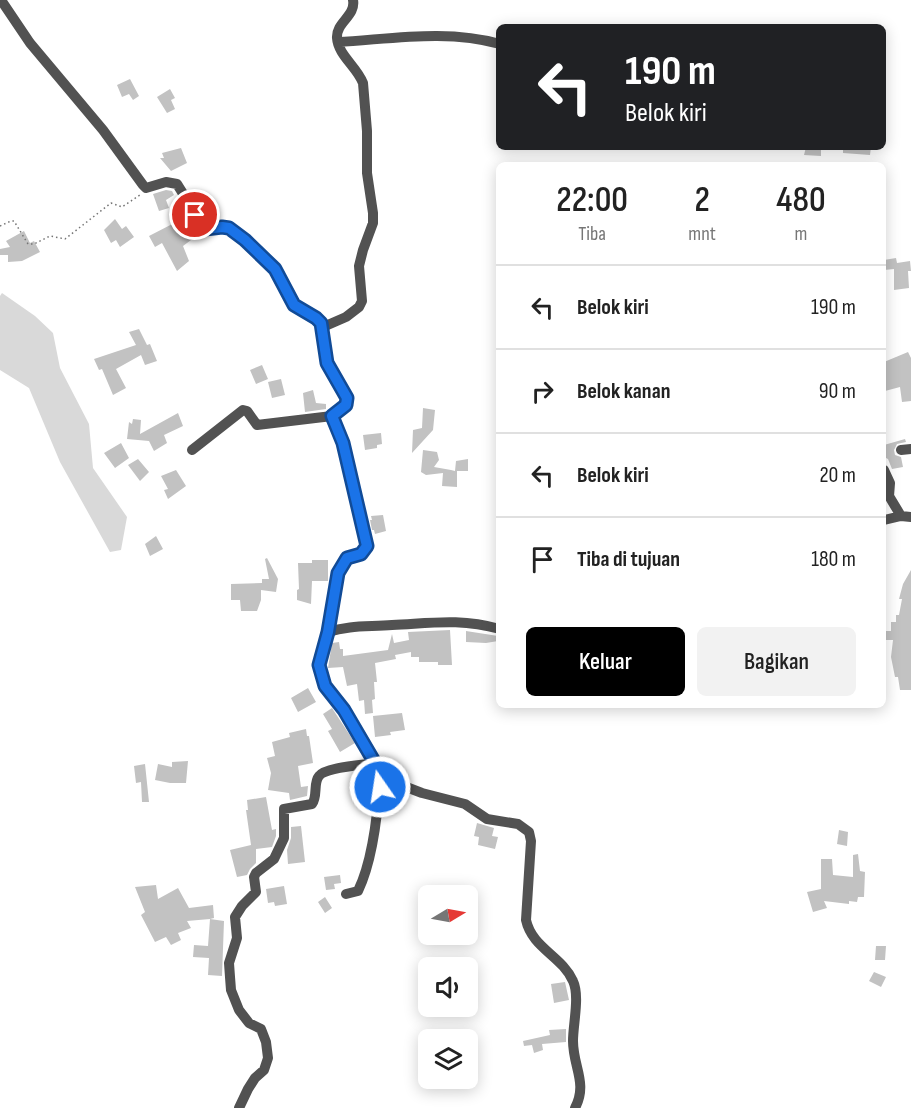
<!DOCTYPE html>
<html lang="id">
<style>
:root{--surface:#fff;--page:#f2f2f2;--text:#222;--muted:#767676;--line:#e0e0e0;--accent:#000}
body{margin:0;font-family:"Sofia Sans Condensed",sans-serif;background:var(--page);color:var(--text);height:100vh;display:flex;flex-direction:column;font-size:22px;white-space:nowrap}
*{box-sizing:border-box;margin:0}
p{font-size:20px;color:var(--muted)}
.icon{flex:none;width:33px;height:33px;fill:none;stroke:currentColor;stroke-width:2;stroke-linecap:round;stroke-linejoin:round}
.map{position:relative;flex:1;overflow:hidden}
.details{position:absolute;left:496px;top:162px;width:390px;height:546px;display:flex;flex-direction:column;background:var(--surface);border-radius:9px;box-shadow:0 3px 15px #0003}
.details>*{flex:none}
.guide{position:absolute;left:496px;top:24px;width:390px;height:126px;border-radius:9px;box-shadow:0 3px 15px #0003;background:#202124;color:#fff;overflow:hidden}
.needle{width:39px;rotate:80deg}
.tools{position:absolute;left:418px;top:885px;display:grid;gap:12px}
.tools a{display:grid;place-items:center;width:60px;height:60px;border-radius:9px;background:var(--surface);box-shadow:0 3px 15px #0003;font-size:30px}
.pin{position:absolute;display:grid;place-items:center;width:51px;height:51px;color:#fff;margin:-26px;border:3px solid #fff;border-radius:50%;box-shadow:0 2px 6px #0007}
.me{position:absolute;width:66px;margin:-33px;rotate:347deg;stroke-linejoin:round;filter:drop-shadow(0 0 4px #0008)}
.turn{display:flex;align-items:center;gap:21px;height:126px;padding:0 30px;font-size:27px}
.turn .icon{width:78px;height:78px;stroke-width:2.5}
.turn b{display:block;font-size:42px;line-height:51px}
.eta{display:flex;justify-content:space-evenly;align-items:center;height:102px;text-align:center}
.eta b{font-size:36px;font-weight:600;line-height:42px}
.button{display:flex;gap:12px;margin-top:auto;padding:12px 30px}
.button a{flex:1;height:69px;border-radius:9px;background:var(--accent);color:#fff;font-size:24px;font-weight:600;line-height:69px;text-align:center}
.button a+a{background:var(--page);color:var(--text)}
ul{padding:0;list-style:none}
li{display:flex;align-items:center;gap:18px;height:84px;padding:0 30px;border-top:2px solid var(--line)}
li div{flex:1}
li b{display:block;font-size:22px}
li em{font-style:normal}
.map>svg:first-child{display:block}
.green{fill:#d9d9d9}
.building{fill:#c2c2c2}
.lines{fill:none;stroke-linecap:round;stroke-linejoin:round}
.path{stroke:#747474;stroke-width:1.5;stroke-dasharray:1.5 3;stroke-linecap:butt}
.minor{stroke:#525252;stroke-width:10}
.route-casing{stroke:#114b97;stroke-width:15}
.route{stroke:#1a73e8;stroke-width:10}
</style>
<div class="map">
<svg width="911" height="1108" viewBox="0 0 911 1108">
<rect width="100%" height="100%" fill="#fff"/>
<path class="green" d="M 2,293 L 35,316 L 53,333 L 60,368 L 89,424 L 93,468 L 127,517 L 121,550 L 110,552 L 60,462 L 29,388 L 0,370 L 0,296 Z"/>
<path class="building" d="M 130,79 L 139,96 L 133,100 L 129,94 L 122,97 L 117,85 Z
M 170,89 L 175,98 L 171,100 L 175,109 L 167,113 L 157,97 Z
M 806,147 L 821,147 L 821,156 L 804,155 Z
M 843,147 L 871,147 L 870,155 L 843,153 Z
M 181,148 L 187,163 L 171,171 L 160,158 L 164,158 L 162,153 Z
M 166,190 L 172,191 L 174,195 L 166,200 L 169,208 L 159,211 L 153,194 Z
M 179,201 L 199,234 L 183,246 L 189,261 L 177,271 L 162,243 L 155,247 L 149,236 L 182,219 L 176,202 Z
M 115,219 L 122,229 L 126,226 L 134,237 L 120,247 L 116,240 L 111,243 L 104,230 Z
M 24,231 L 30,243 L 34,241 L 40,252 L 22,261 L 8,262 L 8,255 L 0,255 L 0,249 L 10,247 L 6,241 Z
M 896,258 L 897,263 L 910,261 L 911,271 L 908,271 L 909,288 L 894,290 L 894,269 L 884,270 L 884,260 Z
M 139,329 L 147,345 L 150,344 L 157,361 L 145,365 L 141,355 L 116,369 L 126,388 L 113,395 L 102,369 L 99,370 L 94,359 L 136,345 L 129,332 Z
M 908,352 L 911,358 L 911,401 L 902,402 L 900,387 L 885,391 L 884,362 Z
M 262,365 L 268,379 L 256,384 L 250,370 Z
M 281,379 L 285,395 L 272,398 L 268,382 Z
M 313,390 L 316,403 L 326,404 L 326,409 L 305,412 L 303,393 Z
M 423,408 L 435,410 L 433,430 L 412,453 L 413,430 L 422,428 Z
M 178,413 L 183,426 L 164,435 L 167,443 L 154,451 L 149,441 L 127,439 L 129,422 L 132,424 L 133,419 L 141,420 L 140,434 Z
M 381,433 L 382,444 L 377,445 L 377,448 L 365,450 L 363,435 Z
M 905,439 L 906,442 L 897,444 L 894,450 L 895,455 L 901,457 L 903,467 L 892,469 L 888,459 L 884,457 L 884,445 Z
M 121,443 L 129,458 L 115,468 L 104,453 Z
M 423,450 L 437,452 L 439,460 L 434,467 L 451,470 L 455,471 L 456,461 L 468,459 L 468,471 L 457,471 L 457,487 L 442,486 L 443,473 L 426,475 L 421,472 Z
M 138,459 L 149,472 L 140,481 L 128,465 Z
M 176,470 L 186,486 L 168,499 L 164,490 L 168,489 L 161,476 Z
M 383,515 L 386,531 L 375,534 L 374,530 L 372,530 L 370,520 L 372,520 L 371,516 Z
M 156,536 L 163,549 L 150,556 L 145,544 Z
M 267,558 L 278,579 L 276,592 L 261,590 L 261,600 L 257,611 L 241,611 L 240,600 L 231,600 L 231,584 L 262,583 L 262,579 L 269,579 L 265,559 Z
M 312,560 L 328,560 L 328,581 L 312,581 L 311,604 L 297,600 L 297,590 L 299,589 L 298,563 L 312,563 Z
M 911,570 L 911,690 L 900,690 L 898,677 L 895,677 L 891,657 L 893,640 L 886,640 L 886,631 L 891,631 L 891,622 L 896,622 L 896,615 L 899,615 L 902,599 L 899,599 L 903,584 Z
M 450,630 L 452,665 L 438,665 L 438,662 L 419,662 L 419,657 L 411,657 L 411,652 L 395,655 L 396,659 L 375,663 L 377,682 L 374,682 L 375,699 L 372,700 L 373,713 L 365,714 L 364,700 L 359,701 L 357,684 L 347,686 L 343,667 L 328,668 L 332,643 L 339,642 L 340,649 L 343,649 L 343,656 L 388,650 L 392,634 L 394,643 L 409,640 L 408,632 Z
M 466,631 L 498,636 L 498,641 L 486,643 L 466,642 Z
M 308,688 L 316,702 L 298,712 L 291,698 Z
M 332,708 L 355,743 L 340,752 L 328,731 L 332,729 L 323,714 Z
M 402,713 L 405,730 L 390,732 L 391,735 L 375,737 L 373,716 Z
M 306,729 L 307,736 L 309,736 L 313,763 L 298,766 L 301,787 L 308,786 L 307,796 L 290,800 L 289,793 L 268,790 L 271,773 L 267,758 L 275,756 L 272,742 L 290,737 L 289,733 Z
M 188,761 L 186,783 L 170,783 L 155,780 L 158,764 L 172,767 L 172,762 Z
M 145,764 L 149,802 L 142,802 L 141,782 L 136,783 L 134,766 Z
M 266,797 L 272,830 L 276,829 L 276,836 L 272,847 L 256,849 L 256,863 L 250,869 L 247,875 L 237,877 L 230,850 L 251,845 L 246,810 L 248,810 L 247,800 Z
M 477,823 L 494,828 L 492,836 L 498,837 L 495,849 L 478,845 L 479,837 L 474,836 Z
M 301,826 L 305,862 L 288,864 L 287,850 L 291,838 L 291,827 Z
M 839,830 L 848,832 L 847,846 L 837,844 Z
M 858,854 L 860,871 L 865,872 L 864,897 L 858,897 L 857,902 L 849,901 L 849,904 L 824,901 L 827,908 L 813,912 L 807,892 L 821,889 L 821,859 L 832,859 L 833,875 L 853,877 L 853,855 Z
M 340,875 L 341,883 L 334,884 L 335,889 L 326,890 L 324,877 Z
M 156,885 L 158,899 L 178,888 L 189,908 L 213,905 L 214,918 L 210,919 L 224,921 L 222,976 L 208,975 L 209,958 L 193,957 L 194,945 L 208,946 L 210,919 L 187,921 L 191,928 L 178,933 L 181,940 L 171,945 L 166,937 L 155,942 L 141,915 L 145,912 L 135,887 Z
M 284,886 L 287,904 L 275,906 L 274,902 L 268,903 L 266,889 Z
M 325,897 L 332,908 L 325,913 L 318,902 Z
M 876,946 L 886,946 L 885,960 L 875,960 Z
M 874,972 L 886,977 L 881,987 L 869,981 Z
M 565,982 L 569,1000 L 554,1003 L 551,984 Z
M 566,1029 L 566,1042 L 542,1044 L 543,1050 L 534,1053 L 532,1045 L 524,1046 L 523,1041 L 550,1035 L 549,1030 Z"/>
<g class="lines">
<path class="path" d="M 0,226 L 11,221 L 14,221 L 28,244 L 34,244 L 50,236 L 65,239 L 111,203 L 122,207 L 140,195"/>
<path class="minor" d="M 1,0 L 30,43 L 103,130 L 143,185 L 146,188 L 166,182 L 177,184 L 205,229 C 212,230 220,225 228,228 C 241,233 274,267 282,280 C 287,288 287,298 294,305 C 302,313 313,315 321,323 L 326,363 L 348,401 L 346,405 L 332,416 L 343,443 L 367,546 L 361,554 L 347,558 L 338,573 L 329,623 L 319,665 L 325,686 L 353,724 L 375,763
M 338,42 C 392,39 447,29 500,44
M 323,327 L 346,317 L 359,307 L 362,301 L 359,266 L 363,250 L 373,223 L 373,213 L 367,173 L 367,131 L 363,83 C 357,67 338,55 337,38 C 336,22 356,16 353,0
M 192,450 L 243,410 L 247,411 L 257,425 L 332,416
M 901,450 L 911,449
M 884,470 L 890,483 L 889,496 L 901,516
M 884,520 L 901,516 L 911,517
M 328,632 C 349,625 370,627 392,625 C 433,623 459,618 500,629
M 346,894 L 358,891 C 373,860 378,811 380,777
M 239,1108 L 248,1089 L 255,1078 L 264,1070 L 268,1058 L 266,1042 L 261,1029 L 249,1023 L 239,1010 L 231,990 L 230,977 L 229,963 L 237,938 L 235,917 L 242,906 L 256,892 L 254,877 L 256,873 L 274,859 L 284,838 L 284,809 L 312,804 C 318,796 313,783 319,776 C 325,767 364,765 375,763 L 380,777 L 422,793 L 465,804 L 487,819 L 518,824 L 529,832 L 531,841 L 526,920 C 532,948 562,956 573,981 C 580,996 573,1024 573,1041 C 573,1067 588,1083 575,1108"/>
</g>
<g class="lines">
<g class="route-casing">
<path id="route" d="M 195,215 L 205,229 L 222,227 L 229,228 L 245,240 L 275,269 L 294,305 L 316,318 L 321,323 L 327,363 L 347,398 L 346,405 L 332,416 L 343,443 L 367,546 L 361,554 L 347,558 L 338,573 L 328,632 L 319,665 L 325,686 L 344,710 L 375,763 L 380,777 L 380,787"/>
</g>
<use href="#route" class="route"/>
</g>
</svg>
<div class="tools">
<a><svg class="needle" viewBox="-14 -14 28 28"><path d="M0-13l5 13h-10z" fill="#e53935"/><path d="M0 13l5-13h-10z" fill="#767676"/></svg></a>
<a><svg class="icon" aria-label="sound" viewBox="0 0 24 24"><path d="M4 9h4l5-4v14l-5-4H4zM17 9q2 3 0 6"/></svg></a>
<a><svg class="icon" aria-label="layers" viewBox="0 0 24 24"><path d="M12 4l9 5-9 5-9-5zM3 14l9 5 9-5"/></svg></a>
</div>
<div class="pin" style="left:195px;top:215px;background:#d93025"><svg class="icon" aria-label="arrive" viewBox="0 0 24 24"><path d="M6 21V4h12l-3 4 3 4H6"/></svg></div>
<svg class="me" style="left:380px;top:787px" viewBox="-20 -20 40 40"><circle r="17" fill="#1a73e8" stroke="#fff" stroke-width="3"/><path d="M0-11L8 9 0 5-8 9z" fill="#fff"/></svg>
<div class="guide">
<div class="turn"><svg class="icon" aria-label="left" viewBox="0 0 24 24"><path d="M17 20v-9H6M10 6l-5 5 5 5"/></svg><div><b>190 m</b>Belok kiri</div></div>
</div>
<section class="details">
<div class="eta">
<div><b>22:00</b><p>Tiba</p></div>
<div><b>2</b><p>mnt</p></div>
<div><b>480</b><p>m</p></div>
</div>
<ul>
<li><svg class="icon" aria-label="left" viewBox="0 0 24 24"><path d="M17 20v-9H6M10 6l-5 5 5 5"/></svg><div><b>Belok kiri</b></div><em>190 m</em></li>
<li><svg class="icon" aria-label="right" viewBox="0 0 24 24"><path d="M7 20v-9h11M14 6l5 5-5 5"/></svg><div><b>Belok kanan</b></div><em>90 m</em></li>
<li><svg class="icon" aria-label="left" viewBox="0 0 24 24"><path d="M17 20v-9H6M10 6l-5 5 5 5"/></svg><div><b>Belok kiri</b></div><em>20 m</em></li>
<li><svg class="icon" aria-label="arrive" viewBox="0 0 24 24"><path d="M6 21V4h12l-3 4 3 4H6"/></svg><div><b>Tiba di tujuan</b></div><em>180 m</em></li>
</ul>
<div class="button"><a>Keluar</a><a>Bagikan</a></div>
</section>
</div>
